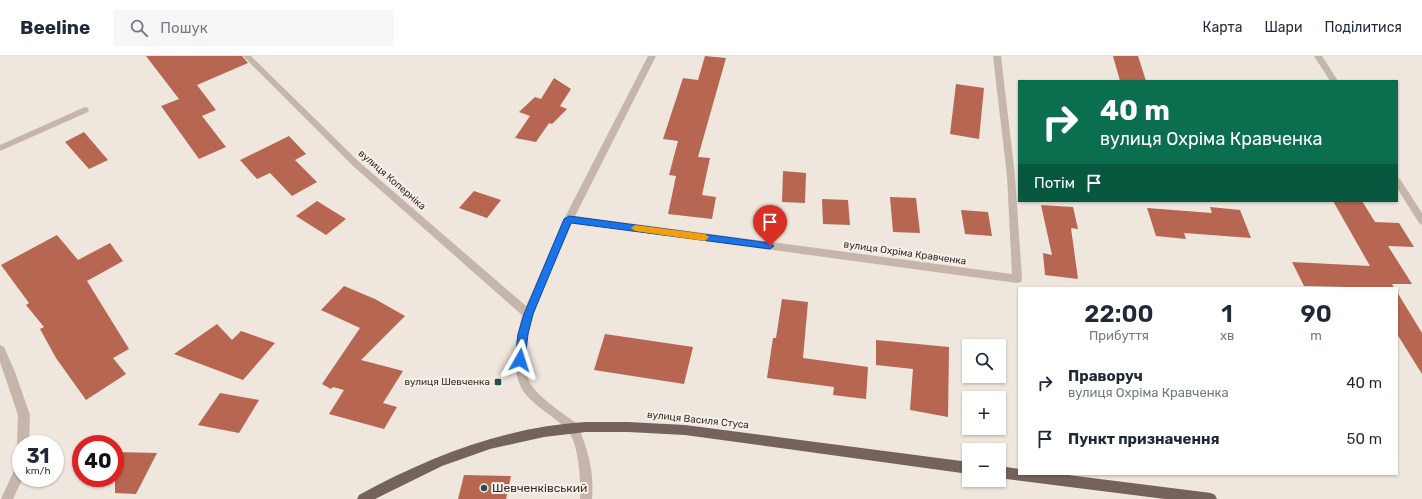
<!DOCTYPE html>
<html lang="uk">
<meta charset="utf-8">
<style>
:root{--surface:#fff;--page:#f6f6f7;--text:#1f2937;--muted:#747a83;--line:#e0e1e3}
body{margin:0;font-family:Rubik,sans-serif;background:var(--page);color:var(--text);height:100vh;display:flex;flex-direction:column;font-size:15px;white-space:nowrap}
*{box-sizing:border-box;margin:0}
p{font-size:13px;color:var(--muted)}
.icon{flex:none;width:22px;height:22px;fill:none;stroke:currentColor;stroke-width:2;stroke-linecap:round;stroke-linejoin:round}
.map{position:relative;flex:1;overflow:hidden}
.side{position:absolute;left:1018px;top:231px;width:380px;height:188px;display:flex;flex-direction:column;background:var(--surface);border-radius:0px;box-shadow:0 1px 3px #0004}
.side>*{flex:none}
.banner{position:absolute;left:1018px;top:24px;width:380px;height:122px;border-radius:0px;box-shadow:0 1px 3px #0004;background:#0b6e4f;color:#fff;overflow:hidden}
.buttons{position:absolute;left:962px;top:283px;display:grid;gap:8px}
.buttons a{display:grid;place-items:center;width:44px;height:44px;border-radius:0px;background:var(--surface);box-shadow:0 1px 3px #0004;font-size:20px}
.speed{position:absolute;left:12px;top:379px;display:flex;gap:8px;font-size:20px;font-weight:700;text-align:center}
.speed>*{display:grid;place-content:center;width:52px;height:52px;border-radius:50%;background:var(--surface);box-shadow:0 1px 3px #0004;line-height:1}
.speed small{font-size:10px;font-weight:400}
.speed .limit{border:6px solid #d22;background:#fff;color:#111}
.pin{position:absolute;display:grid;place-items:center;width:34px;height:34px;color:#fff;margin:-41px -17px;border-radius:50% 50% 50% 0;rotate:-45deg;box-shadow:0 0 4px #0007}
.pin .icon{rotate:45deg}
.me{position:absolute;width:44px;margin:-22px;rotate:6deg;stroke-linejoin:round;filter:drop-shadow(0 0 3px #0008)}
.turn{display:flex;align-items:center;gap:14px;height:84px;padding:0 16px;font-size:18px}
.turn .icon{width:52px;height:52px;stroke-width:2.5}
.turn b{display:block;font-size:28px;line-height:34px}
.then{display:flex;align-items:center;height:38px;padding:0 16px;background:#0003;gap:8px;font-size:15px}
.eta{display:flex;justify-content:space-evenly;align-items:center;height:68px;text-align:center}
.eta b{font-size:24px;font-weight:600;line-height:28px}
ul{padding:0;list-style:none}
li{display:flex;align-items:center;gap:12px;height:56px;padding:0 16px}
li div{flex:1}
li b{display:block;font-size:15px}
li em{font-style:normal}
header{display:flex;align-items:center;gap:24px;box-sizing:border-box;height:56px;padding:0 20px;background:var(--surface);border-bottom:1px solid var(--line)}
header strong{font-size:19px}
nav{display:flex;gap:22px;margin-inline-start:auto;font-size:14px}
.search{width:280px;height:36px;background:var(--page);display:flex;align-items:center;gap:10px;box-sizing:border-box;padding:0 14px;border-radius:0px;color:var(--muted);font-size:15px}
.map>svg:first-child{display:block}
.building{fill:#b76652}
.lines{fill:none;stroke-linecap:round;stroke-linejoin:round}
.minor{fill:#c6b5aa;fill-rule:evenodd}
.major{fill:#74635c;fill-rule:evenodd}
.route{fill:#1a73e8;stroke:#114b97}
.slow{fill:#f59e0b}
.poi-dot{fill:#235051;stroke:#f7f0e9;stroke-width:1.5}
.labels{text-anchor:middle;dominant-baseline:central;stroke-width:4;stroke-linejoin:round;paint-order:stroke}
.street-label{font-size:10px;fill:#342c29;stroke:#f7f0e9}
.poi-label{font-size:10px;fill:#342c29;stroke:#f7f0e9;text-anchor:end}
.near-poi-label{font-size:12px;fill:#342c29;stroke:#f7f0e9;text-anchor:start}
</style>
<header>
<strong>Beeline</strong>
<div class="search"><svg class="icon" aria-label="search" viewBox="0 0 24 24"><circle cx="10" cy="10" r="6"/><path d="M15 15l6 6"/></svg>Пошук</div>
<nav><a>Карта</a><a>Шари</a><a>Поділитися</a></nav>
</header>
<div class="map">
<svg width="1422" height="443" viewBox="0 0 1422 443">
<rect width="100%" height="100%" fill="#efe6dd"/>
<path class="building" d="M 146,0 L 242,0 L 248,7 L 197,29 L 216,54 L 202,60 L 226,91 L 199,103 L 161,50 L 179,43 Z
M 705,0 L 726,2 L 698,101 L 710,102 L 702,139 L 716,141 L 712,163 L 668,158 L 676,120 L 669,119 L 678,85 L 663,83 L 683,22 L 698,24 Z
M 1113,0 L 1138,0 L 1146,25 L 1120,25 Z
M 554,22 L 571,33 L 560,50 L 567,53 L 552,68 L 549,67 L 536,86 L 515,82 L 530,60 L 519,56 L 535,41 L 541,43 Z
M 956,28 L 984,32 L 979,83 L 950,78 Z
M 84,76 L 108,104 L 89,113 L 65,86 Z
M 289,80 L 306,98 L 295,104 L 317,126 L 292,140 L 270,117 L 257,123 L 240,104 Z
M 783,115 L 806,117 L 805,147 L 782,146 Z
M 474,135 L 501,144 L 487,162 L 459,152 Z
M 890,141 L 916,142 L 920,177 L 893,176 Z
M 822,143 L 848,144 L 850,169 L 823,168 Z
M 317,145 L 346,163 L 326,179 L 296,160 Z
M 1333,145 L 1362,145 L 1375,166 L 1399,167 L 1414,191 L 1388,190 L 1412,228 L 1392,228 L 1394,232 L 1304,230 L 1292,206 L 1370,210 Z
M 1041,149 L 1073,151 L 1078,173 L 1071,172 L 1078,223 L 1045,219 L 1043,197 L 1052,199 Z
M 1210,151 L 1240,154 L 1251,182 L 1184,177 L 1186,183 L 1156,180 L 1147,152 L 1212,157 Z
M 961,154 L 988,156 L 992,180 L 965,178 Z
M 57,179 L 78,204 L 110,187 L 123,205 L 87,225 L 129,293 L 113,302 L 126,318 L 86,344 L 56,302 L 40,273 L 44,271 L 26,249 L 29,247 L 1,209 Z
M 344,230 L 375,243 L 405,260 L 361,304 L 403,315 L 383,347 L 397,351 L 384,373 L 329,358 L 344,334 L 333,331 L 331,333 L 322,328 L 360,272 L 321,254 Z
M 1397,236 L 1422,277 L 1422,318 L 1397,278 Z
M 782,243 L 808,246 L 803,302 L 868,311 L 866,343 L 833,339 L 834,331 L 767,322 L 773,282 L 776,282 Z
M 217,268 L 232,284 L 241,275 L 275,287 L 243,324 L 174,298 Z
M 605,278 L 693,291 L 684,328 L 594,314 Z
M 876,284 L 949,291 L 948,361 L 910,354 L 913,313 L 876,309 Z
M 220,337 L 259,344 L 239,377 L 198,369 Z
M 115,396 L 157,397 L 136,438 L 115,437 Z
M 464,419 L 511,420 L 506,443 L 458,443 Z"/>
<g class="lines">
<path class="minor" d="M 243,0 L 251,0 L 358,105 L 526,250 L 564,163 L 648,0 L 656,0 L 575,160 L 1012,218 L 1007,120 L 993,0 L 1001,0 L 1015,120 L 1022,223 L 1021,226 L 1017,227 L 572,167 C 557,203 513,285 528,323 C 535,340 563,357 577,368 L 579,372 C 589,398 594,415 592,443 L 580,443 C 581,426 579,388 568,375 C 558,363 542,355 530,343 C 507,321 516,287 522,259 L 352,109 Z
M 1314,0 L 1322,0 L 1338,25 L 1330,25 Z
M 85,51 L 88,52 L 89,54 L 88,56 L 0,95 L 0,89 Z
M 1397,122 L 1400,123 L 1422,157 L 1422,169 L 1419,167 L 1397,132 Z
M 0,289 L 4,291 L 15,316 L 30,359 L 29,388 L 21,388 L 21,393 L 17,388 L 18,359 L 0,306 Z
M 21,406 L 21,422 L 23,422 L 13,443 L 1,443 L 17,408 Z"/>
<path class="major" d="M 586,366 L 628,366 L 685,369 L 969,406 L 969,418 L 685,379 L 628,376 L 586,376 L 544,381 L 490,393 L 442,410 L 375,443 L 357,443 L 359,439 C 430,400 505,371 586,366 Z
M 999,410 L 1019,413 L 1019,418 L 1060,418 L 1211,437 L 1215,439 L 1217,443 L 1165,443 L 999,422 Z"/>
</g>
<path class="route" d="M 569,160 L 770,187 L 774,190 L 770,193 L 571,167 L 533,258 L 528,278 L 525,304 L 524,307 L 520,308 L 517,307 L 515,304 L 518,278 L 524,258 L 564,163 Z"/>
<path class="slow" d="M 635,169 L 705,178 L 709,181 L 705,185 L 635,175 L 631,172 Z"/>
<g class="poi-dot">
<rect x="494" y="322" width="8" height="8" rx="2"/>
<circle cx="484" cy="432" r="4"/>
</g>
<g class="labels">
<g class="street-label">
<text transform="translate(392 124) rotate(41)">вулиця Коперніка</text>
<text transform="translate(905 197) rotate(8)">вулиця Охріма Кравченка</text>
<text transform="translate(698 364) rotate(6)">вулиця Василя Стуса</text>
</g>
<g class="poi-label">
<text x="490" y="326">вулиця Шевченка</text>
</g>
<g class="near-poi-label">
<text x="492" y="432">Шевченківський</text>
</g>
</g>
</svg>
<div class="buttons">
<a><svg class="icon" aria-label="search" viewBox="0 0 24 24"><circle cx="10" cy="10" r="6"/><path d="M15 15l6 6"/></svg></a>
<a>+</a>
<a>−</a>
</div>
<div class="speed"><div>31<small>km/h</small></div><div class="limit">40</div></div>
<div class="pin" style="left:770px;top:190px;background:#d93025"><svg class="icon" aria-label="arrive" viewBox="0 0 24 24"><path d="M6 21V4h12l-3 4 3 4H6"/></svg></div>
<svg class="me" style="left:520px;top:304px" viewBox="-20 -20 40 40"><path d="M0-17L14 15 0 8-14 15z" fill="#1a73e8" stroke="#fff" stroke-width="4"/></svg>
<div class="banner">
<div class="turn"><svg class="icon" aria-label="right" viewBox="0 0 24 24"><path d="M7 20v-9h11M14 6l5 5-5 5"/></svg><div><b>40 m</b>вулиця Охріма Кравченка</div></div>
<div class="then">Потім<svg class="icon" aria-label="arrive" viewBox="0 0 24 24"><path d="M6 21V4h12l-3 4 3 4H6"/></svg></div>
</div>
<section class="side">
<div class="eta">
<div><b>22:00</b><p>Прибуття</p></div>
<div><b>1</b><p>хв</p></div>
<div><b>90</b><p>m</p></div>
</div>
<ul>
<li><svg class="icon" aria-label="right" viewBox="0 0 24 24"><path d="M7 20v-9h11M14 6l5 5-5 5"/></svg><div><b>Праворуч</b><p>вулиця Охріма Кравченка</p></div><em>40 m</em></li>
<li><svg class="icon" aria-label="arrive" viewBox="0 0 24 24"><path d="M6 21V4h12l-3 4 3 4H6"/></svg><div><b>Пункт призначення</b></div><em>50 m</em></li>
</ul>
</section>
</div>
